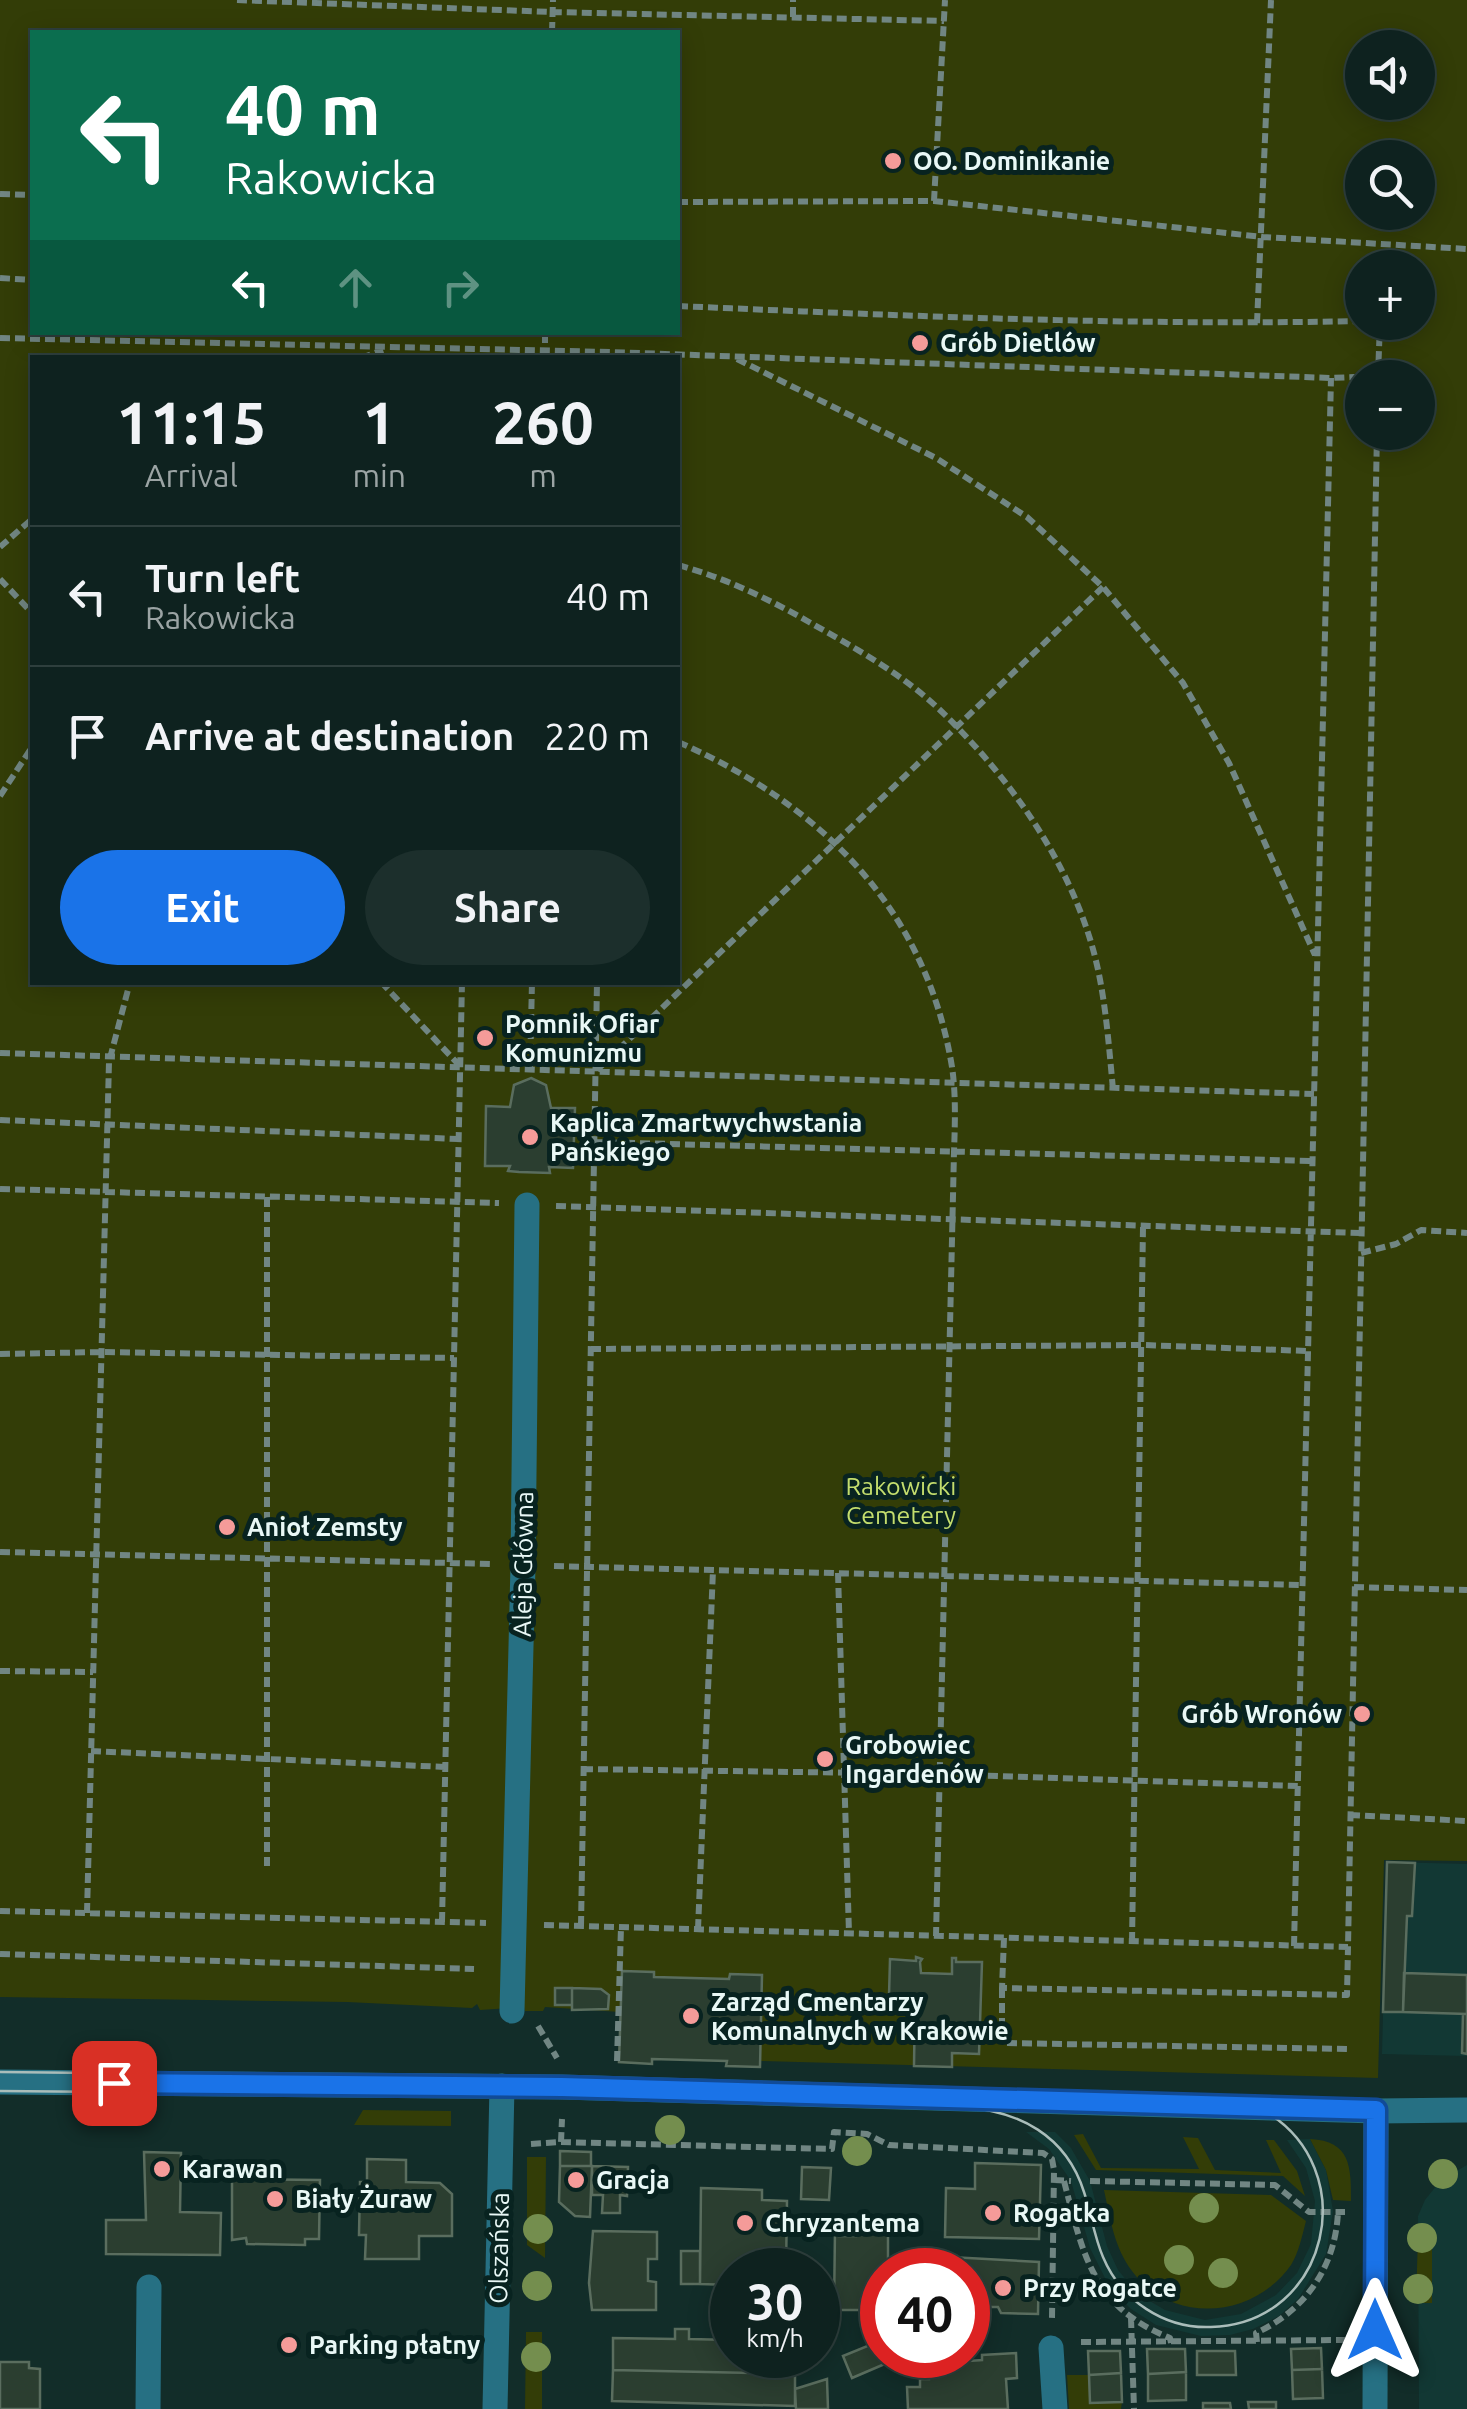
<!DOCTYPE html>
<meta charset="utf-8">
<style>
:root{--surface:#0e221f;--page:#1c2f2c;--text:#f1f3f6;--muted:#9ba4a4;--line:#2e3f3d;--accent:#1a73e8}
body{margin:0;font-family:Ubuntu,sans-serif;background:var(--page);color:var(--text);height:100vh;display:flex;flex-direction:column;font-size:38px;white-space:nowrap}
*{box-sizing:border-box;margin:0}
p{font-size:32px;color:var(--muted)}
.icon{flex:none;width:55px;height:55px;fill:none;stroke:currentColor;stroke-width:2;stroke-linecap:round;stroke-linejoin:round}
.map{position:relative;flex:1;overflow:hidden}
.details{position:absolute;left:30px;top:355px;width:650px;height:630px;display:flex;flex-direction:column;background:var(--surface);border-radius:0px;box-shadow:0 5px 25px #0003,0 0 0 2px var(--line)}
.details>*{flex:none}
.guide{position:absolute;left:30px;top:30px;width:650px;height:305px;border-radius:0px;box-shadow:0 5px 25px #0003,0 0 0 2px var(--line);background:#0b6e4f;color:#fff;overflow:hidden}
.fabs{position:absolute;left:1345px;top:30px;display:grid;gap:20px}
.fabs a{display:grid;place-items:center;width:90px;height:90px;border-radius:50%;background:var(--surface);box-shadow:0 5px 25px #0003,0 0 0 2px var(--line);font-size:50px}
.speed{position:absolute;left:710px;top:2248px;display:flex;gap:20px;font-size:50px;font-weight:700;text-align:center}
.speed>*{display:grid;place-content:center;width:130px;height:130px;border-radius:50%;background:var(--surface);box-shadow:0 5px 25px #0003,0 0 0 2px var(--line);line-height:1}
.speed small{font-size:25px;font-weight:400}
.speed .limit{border:15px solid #d22;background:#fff;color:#111}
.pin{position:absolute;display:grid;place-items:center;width:85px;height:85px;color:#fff;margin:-42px;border-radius:20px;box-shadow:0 5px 15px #0006}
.me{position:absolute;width:110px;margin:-55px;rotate:0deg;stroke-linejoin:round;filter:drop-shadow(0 0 8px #0008)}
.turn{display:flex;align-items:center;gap:35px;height:210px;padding:0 30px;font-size:45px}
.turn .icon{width:130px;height:130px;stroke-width:2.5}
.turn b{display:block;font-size:70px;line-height:85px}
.lanes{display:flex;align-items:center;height:95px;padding:0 30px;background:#0003;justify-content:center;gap:50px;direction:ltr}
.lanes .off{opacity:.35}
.eta{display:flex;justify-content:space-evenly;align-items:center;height:170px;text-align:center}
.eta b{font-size:60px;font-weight:600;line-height:70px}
.button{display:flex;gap:20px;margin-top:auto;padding:20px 30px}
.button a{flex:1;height:115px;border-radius:60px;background:var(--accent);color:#fff;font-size:40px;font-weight:600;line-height:115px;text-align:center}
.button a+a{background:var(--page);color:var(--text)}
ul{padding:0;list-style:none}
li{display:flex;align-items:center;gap:30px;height:140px;padding:0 30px;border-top:2px solid var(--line)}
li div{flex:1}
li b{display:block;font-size:38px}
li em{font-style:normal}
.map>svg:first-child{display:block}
.built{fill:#123834}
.green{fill:#333d07;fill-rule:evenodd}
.building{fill:#2b3e30;stroke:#5a6d5e;stroke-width:2.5}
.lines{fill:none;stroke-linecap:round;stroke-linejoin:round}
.path{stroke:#718683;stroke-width:6;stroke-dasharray:10 5;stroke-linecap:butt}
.minor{stroke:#267083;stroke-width:25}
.tram{stroke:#aabdba;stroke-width:2.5}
.tree{fill:#748e4e}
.route-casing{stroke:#114b97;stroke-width:25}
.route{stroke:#1a73e8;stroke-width:18}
.poi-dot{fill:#f59b99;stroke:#082320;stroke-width:4}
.labels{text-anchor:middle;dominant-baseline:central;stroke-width:10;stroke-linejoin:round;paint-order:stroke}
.poi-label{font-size:25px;font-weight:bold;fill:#e9f8f6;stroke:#082320;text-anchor:start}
.park-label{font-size:25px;fill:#c4dd6d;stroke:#082320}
.street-label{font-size:25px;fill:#e9f8f6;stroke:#082320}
</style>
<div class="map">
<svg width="1467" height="2409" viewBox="0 0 1467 2409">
<rect width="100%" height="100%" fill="#122d29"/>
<path class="built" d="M 1387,1862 L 1467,1864 L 1467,2056 L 1382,2054 Z
M 1026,2132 L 1055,2132 L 1071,2148 L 1090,2181 L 1107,2246 L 1118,2270 L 1138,2294 L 1165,2310 L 1205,2320 L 1241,2314 L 1276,2295 L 1297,2273 L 1311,2244 L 1315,2201 L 1306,2168 L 1287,2140 L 1310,2139 L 1326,2170 L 1333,2211 L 1326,2254 L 1298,2299 L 1279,2316 L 1253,2329 L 1230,2335 L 1201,2336 L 1156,2325 L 1131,2309 L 1110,2288 L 1090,2248 L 1071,2181 L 1049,2149 Z
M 1467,2165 L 1467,2409 L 1419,2409 L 1418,2216 L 1425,2200 L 1441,2180 Z"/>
<path class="green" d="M 0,0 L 1467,0 L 1467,1861 L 1384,1860 L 1378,2078 L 761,2061 L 760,2067 L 726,2066 L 726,2061 L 653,2059 L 652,2064 L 618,2063 L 620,2012 L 545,2007 L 543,2011 L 525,2011 L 524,2007 L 480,2010 L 477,2004 L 472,2008 L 347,2002 L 0,1997 ZM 32,32 L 678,32 L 678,332 L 32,332 ZM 1362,48 L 1418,48 L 1418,102 L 1362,102 ZM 1362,158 L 1418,158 L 1418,212 L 1362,212 ZM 1362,268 L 1418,268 L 1418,322 L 1362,322 ZM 32,358 L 678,358 L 678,982 L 32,982 ZM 1362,378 L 1418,378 L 1418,432 L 1362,432 Z
M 363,2110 L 451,2111 L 451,2126 L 354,2125 Z
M 1083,2134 L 1101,2168 L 1199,2169 L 1183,2137 L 1198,2138 L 1215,2170 L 1281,2173 L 1266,2140 L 1274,2140 L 1297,2171 L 1305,2196 L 1283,2176 L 1096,2170 L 1074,2135 Z
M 1310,2139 C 1351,2141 1351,2167 1351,2201 L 1333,2200 L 1326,2170 Z
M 527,2157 L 546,2157 L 545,2258 L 527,2245 Z
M 1104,2190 L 1271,2195 L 1306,2221 C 1302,2236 1299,2252 1291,2265 C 1253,2319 1172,2325 1132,2271 C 1114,2247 1110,2218 1104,2190 Z
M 1418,2235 L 1432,2235 L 1432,2303 L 1416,2303 Z
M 526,2332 L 542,2332 L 542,2409 L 525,2409 Z
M 1067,2375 L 1089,2375 L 1090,2402 L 1122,2402 L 1121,2409 L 1069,2409 Z"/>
<path class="building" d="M 531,1078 L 546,1085 L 551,1108 L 575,1108 L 573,1168 L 549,1167 L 550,1173 L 519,1172 L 508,1171 L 510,1166 L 485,1166 L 486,1106 L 510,1107 L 514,1085 Z
M 1387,1862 L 1415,1863 L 1412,1916 L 1407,1916 L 1403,2012 L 1383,2012 Z
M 916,1957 L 922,1959 L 920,1962 L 921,1973 L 952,1974 L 952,1958 L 956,1958 L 956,1962 L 982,1962 L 979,2054 L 952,2053 L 952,2067 L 914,2066 L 915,1997 L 889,1996 L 890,1959 L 916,1961 Z
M 622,1971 L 654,1972 L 654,1977 L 729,1979 L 730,1974 L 762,1975 L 760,2067 L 726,2066 L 727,2061 L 652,2059 L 652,2064 L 619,2062 Z
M 1404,1973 L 1467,1975 L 1467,2014 L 1403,2012 Z
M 555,1988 L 572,1988 L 572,2005 L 555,2005 Z
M 572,1988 L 601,1989 L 609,1995 L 608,2009 L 572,2010 Z
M 1463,2014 L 1467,2014 L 1467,2054 L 1462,2053 Z
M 560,2151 L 591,2152 L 591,2166 L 560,2166 Z
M 144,2152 L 181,2153 L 180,2212 L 221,2213 L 220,2255 L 106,2254 L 106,2220 L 146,2220 Z
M 367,2159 L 406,2160 L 406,2182 L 440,2183 L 452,2194 L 452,2236 L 419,2236 L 419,2259 L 365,2259 L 366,2235 L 359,2235 L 360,2182 L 367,2182 Z
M 975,2163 L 1041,2165 L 1039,2239 L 945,2237 L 946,2188 L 975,2189 Z
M 560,2166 L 592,2166 L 590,2217 L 575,2216 L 559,2202 Z
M 592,2166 L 628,2167 L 627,2196 L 620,2195 L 620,2213 L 602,2213 L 603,2195 L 592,2195 Z
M 802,2167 L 831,2168 L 829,2200 L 801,2199 Z
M 232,2179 L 320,2180 L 319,2239 L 305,2239 L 305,2245 L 247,2244 L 246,2238 L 232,2240 Z
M 701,2188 L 762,2190 L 762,2200 L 787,2201 L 786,2270 L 732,2270 L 732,2285 L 700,2284 Z
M 840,2228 L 839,2236 L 856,2236 L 856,2229 L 888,2229 L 888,2270 L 882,2270 L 882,2310 L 834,2310 L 835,2229 Z
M 593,2231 L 657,2232 L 657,2259 L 648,2259 L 648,2281 L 656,2282 L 656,2310 L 592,2310 L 589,2283 Z
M 681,2251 L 700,2251 L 700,2284 L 681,2284 Z
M 932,2256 L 1039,2262 L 1038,2314 L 1001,2313 L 998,2307 L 981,2307 L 980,2330 L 968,2330 L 968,2270 L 933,2270 Z
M 675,2329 L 689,2329 L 689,2339 L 732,2340 L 732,2355 L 795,2355 L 795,2374 L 613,2370 L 613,2338 L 675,2339 Z
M 968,2330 L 980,2330 L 980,2344 L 968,2344 Z
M 882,2340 L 882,2355 L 892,2355 L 894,2360 L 852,2378 L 843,2356 Z
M 1321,2348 L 1322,2369 L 1292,2370 L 1291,2349 Z
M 1147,2349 L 1185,2349 L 1186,2372 L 1148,2374 Z
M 1088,2351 L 1120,2351 L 1121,2373 L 1089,2375 Z
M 1197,2351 L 1235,2351 L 1236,2375 L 1197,2375 Z
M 1016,2353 L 1017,2378 L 1006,2379 L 1008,2409 L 908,2409 L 907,2387 L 920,2387 L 920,2379 L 929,2379 L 929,2357 L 954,2356 L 955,2362 L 982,2360 L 982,2355 Z
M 0,2362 L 29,2362 L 29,2368 L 40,2369 L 40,2409 L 0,2409 Z
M 1322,2369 L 1323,2398 L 1293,2399 L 1292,2370 Z
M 613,2370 L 795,2374 L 795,2406 L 612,2401 Z
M 1186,2372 L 1186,2400 L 1148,2401 L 1148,2374 Z
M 1121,2373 L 1122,2402 L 1090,2403 L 1089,2375 Z
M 827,2379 L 828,2409 L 796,2409 L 795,2389 Z
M 1248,2402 L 1276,2402 L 1276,2409 L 1249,2409 Z
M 1203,2403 L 1230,2403 L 1231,2409 L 1203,2409 Z"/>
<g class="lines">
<path class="path" d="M 237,0 L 552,12 L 944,21
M 793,17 L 793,0
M 552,32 L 553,0
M 0,194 L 32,195
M 934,201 L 945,0
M 678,202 L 934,201 L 1263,237 L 1467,249
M 0,278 L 32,280
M 678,306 C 906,316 1134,326 1362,321
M 1257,323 L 1271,0
M 0,338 L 611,352 L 1331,378 L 1378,376
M 361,358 L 383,350
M 545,358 L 545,332
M 737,359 L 936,458 L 1027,517 L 1103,587 L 1183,683 L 1229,763 L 1315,955
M 1378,376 L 1380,322
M 0,547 L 32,519
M 678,565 C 725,578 767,598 809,622 C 855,648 904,675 941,711 C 1006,774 1063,852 1090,939 C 1105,987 1108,1038 1113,1089
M 0,579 L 32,613
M 678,742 C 820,804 926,908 952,1067 C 956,1094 955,1124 954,1152 L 936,1936
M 0,796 L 32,747
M 381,982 L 459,1065
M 0,1053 L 1314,1094
M 530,1069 L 532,982
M 597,1070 L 1103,587
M 0,1120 L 458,1139
M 595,1142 L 1312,1161
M 0,1189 L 499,1203
M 267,1197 L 267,1866
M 556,1206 L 1361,1233
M 1361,1253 L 1396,1244 L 1421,1230 L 1467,1233
M 591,1349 L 1143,1345 L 1308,1351
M 0,1354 L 102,1352 L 454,1358
M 0,1552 L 491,1564
M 554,1566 L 1302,1585
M 838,1573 L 849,1933
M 1354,1587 L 1467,1590
M 0,1671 L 93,1672
M 91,1751 L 445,1767
M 583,1769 L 939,1774 L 1298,1786
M 1350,1815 L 1467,1821
M 0,1911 L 486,1923
M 87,1913 L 109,1062 L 130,982
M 442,1922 L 462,982
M 544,1925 L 1348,1947 L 1377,432
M 581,1926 L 597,982
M 698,1929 L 713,1570
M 1004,1938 L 1002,1988 L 1347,1995 L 1348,1947
M 1132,1942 L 1143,1227
M 1294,1946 L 1331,378
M 0,1954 L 474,1969
M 1002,1988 L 1002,2043 L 1347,2049
M 538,2026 L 557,2058
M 617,2061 L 621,1927
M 561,2142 L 562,2119
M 531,2144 L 561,2142 L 832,2149 L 834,2132 L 867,2134 L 889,2145 L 1043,2153 L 1052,2159 L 1054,2170 L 1052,2318
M 1054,2180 L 1071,2181
M 1064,2181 C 1083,2254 1092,2307 1170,2338 L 1171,2343
M 1090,2181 L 1275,2185 L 1309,2212 L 1345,2212
M 1131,2318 L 1134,2409
M 1081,2342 L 1345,2340
M 1257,2342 L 1256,2333 C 1306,2310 1336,2266 1338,2211"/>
<path class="minor" d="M 512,2011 L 523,1565 L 527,1205
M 0,2082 L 562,2087 L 1376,2111 L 1467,2110
M 1051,2348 L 1055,2409
M 148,2409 L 149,2287
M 495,2409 L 502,2086
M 1375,2409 L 1376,2111"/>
<path class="tram" d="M 0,2072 L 562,2078 L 1204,2096 C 1224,2099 1245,2100 1263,2110 C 1365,2168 1329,2324 1211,2327 C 1164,2329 1121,2300 1103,2257 C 1094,2236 1091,2213 1084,2192 C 1066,2135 1019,2111 963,2107 L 562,2096 L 0,2091"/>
</g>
<g class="tree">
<circle cx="670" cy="2130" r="15"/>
<circle cx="857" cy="2151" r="15"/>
<circle cx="1443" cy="2174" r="15"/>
<circle cx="1204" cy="2208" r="15"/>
<circle cx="538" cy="2229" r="15"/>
<circle cx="1422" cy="2238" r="15"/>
<circle cx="1179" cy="2260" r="15"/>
<circle cx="1223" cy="2273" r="15"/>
<circle cx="537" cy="2286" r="15"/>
<circle cx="1418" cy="2289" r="15"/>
<circle cx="536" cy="2357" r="15"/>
</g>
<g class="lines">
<g class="route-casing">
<path id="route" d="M 114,2083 L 562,2087 L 1376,2110 L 1375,2330"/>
</g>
<use href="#route" class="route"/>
</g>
<g class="poi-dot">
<circle cx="893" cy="161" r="10"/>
<circle cx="920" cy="343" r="10"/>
<circle cx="485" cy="1038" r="10"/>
<circle cx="530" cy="1137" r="10"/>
<circle cx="227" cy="1527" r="10"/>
<circle cx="1362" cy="1714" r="10"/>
<circle cx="825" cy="1759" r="10"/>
<circle cx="691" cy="2016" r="10"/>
<circle cx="162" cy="2169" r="10"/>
<circle cx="576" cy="2180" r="10"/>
<circle cx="275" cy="2199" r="10"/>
<circle cx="993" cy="2213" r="10"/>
<circle cx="745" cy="2223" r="10"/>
<circle cx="1003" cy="2288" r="10"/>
<circle cx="289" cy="2345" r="10"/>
</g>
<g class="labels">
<g class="poi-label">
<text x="913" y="161">OO. Dominikanie</text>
<text x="940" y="343">Grób Dietlów</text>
<text x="505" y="1024">Pomnik Ofiar<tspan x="505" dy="29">Komunizmu</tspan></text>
<text x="550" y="1123">Kaplica Zmartwychwstania<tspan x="550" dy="29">Pańskiego</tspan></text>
<text x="247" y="1527">Anioł Zemsty</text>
<text x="1342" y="1714" text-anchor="end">Grób Wronów</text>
<text x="845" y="1745">Grobowiec<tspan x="845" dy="29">Ingardenów</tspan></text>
<text x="711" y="2002">Zarząd Cmentarzy<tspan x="711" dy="29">Komunalnych w Krakowie</tspan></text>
<text x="182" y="2169">Karawan</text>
<text x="596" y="2180">Gracja</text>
<text x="295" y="2199">Biały Żuraw</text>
<text x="1013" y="2213">Rogatka</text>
<text x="765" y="2223">Chryzantema</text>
<text x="1023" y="2288">Przy Rogatce</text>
<text x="309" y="2345">Parking płatny</text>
</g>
<g class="park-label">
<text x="901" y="1486">Rakowicki<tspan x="901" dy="29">Cemetery</tspan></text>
</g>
<g class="street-label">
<text transform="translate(523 1564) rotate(-89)">Aleja Główna</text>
<text transform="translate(499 2248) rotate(-89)">Olszańska</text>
</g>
</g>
</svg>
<div class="fabs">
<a><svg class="icon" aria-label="sound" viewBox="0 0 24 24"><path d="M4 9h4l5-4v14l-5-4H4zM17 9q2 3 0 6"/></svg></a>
<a><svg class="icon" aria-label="search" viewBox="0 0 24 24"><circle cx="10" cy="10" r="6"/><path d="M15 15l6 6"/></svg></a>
<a>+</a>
<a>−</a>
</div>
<div class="speed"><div>30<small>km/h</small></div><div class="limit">40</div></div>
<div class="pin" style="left:114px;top:2083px;background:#d93025"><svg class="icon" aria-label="arrive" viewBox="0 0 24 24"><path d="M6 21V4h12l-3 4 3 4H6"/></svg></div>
<svg class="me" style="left:1375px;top:2330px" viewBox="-20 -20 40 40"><path d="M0-17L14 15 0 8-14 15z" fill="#1a73e8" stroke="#fff" stroke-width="4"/></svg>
<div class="guide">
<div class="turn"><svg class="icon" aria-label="left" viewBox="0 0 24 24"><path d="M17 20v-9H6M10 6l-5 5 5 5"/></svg><div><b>40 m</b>Rakowicka</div></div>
<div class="lanes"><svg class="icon" aria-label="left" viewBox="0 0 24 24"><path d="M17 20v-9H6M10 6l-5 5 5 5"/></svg><svg class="icon off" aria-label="ahead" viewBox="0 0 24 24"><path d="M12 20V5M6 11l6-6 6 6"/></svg><svg class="icon off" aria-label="right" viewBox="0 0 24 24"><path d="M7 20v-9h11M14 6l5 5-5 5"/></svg></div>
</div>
<section class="details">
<div class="eta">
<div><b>11:15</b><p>Arrival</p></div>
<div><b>1</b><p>min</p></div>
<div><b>260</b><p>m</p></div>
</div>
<ul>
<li><svg class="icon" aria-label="left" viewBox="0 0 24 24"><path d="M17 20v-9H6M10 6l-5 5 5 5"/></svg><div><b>Turn left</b><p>Rakowicka</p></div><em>40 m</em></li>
<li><svg class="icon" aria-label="arrive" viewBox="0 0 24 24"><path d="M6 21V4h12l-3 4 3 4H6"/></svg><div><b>Arrive at destination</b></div><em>220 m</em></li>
</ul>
<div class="button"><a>Exit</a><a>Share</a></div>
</section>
</div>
